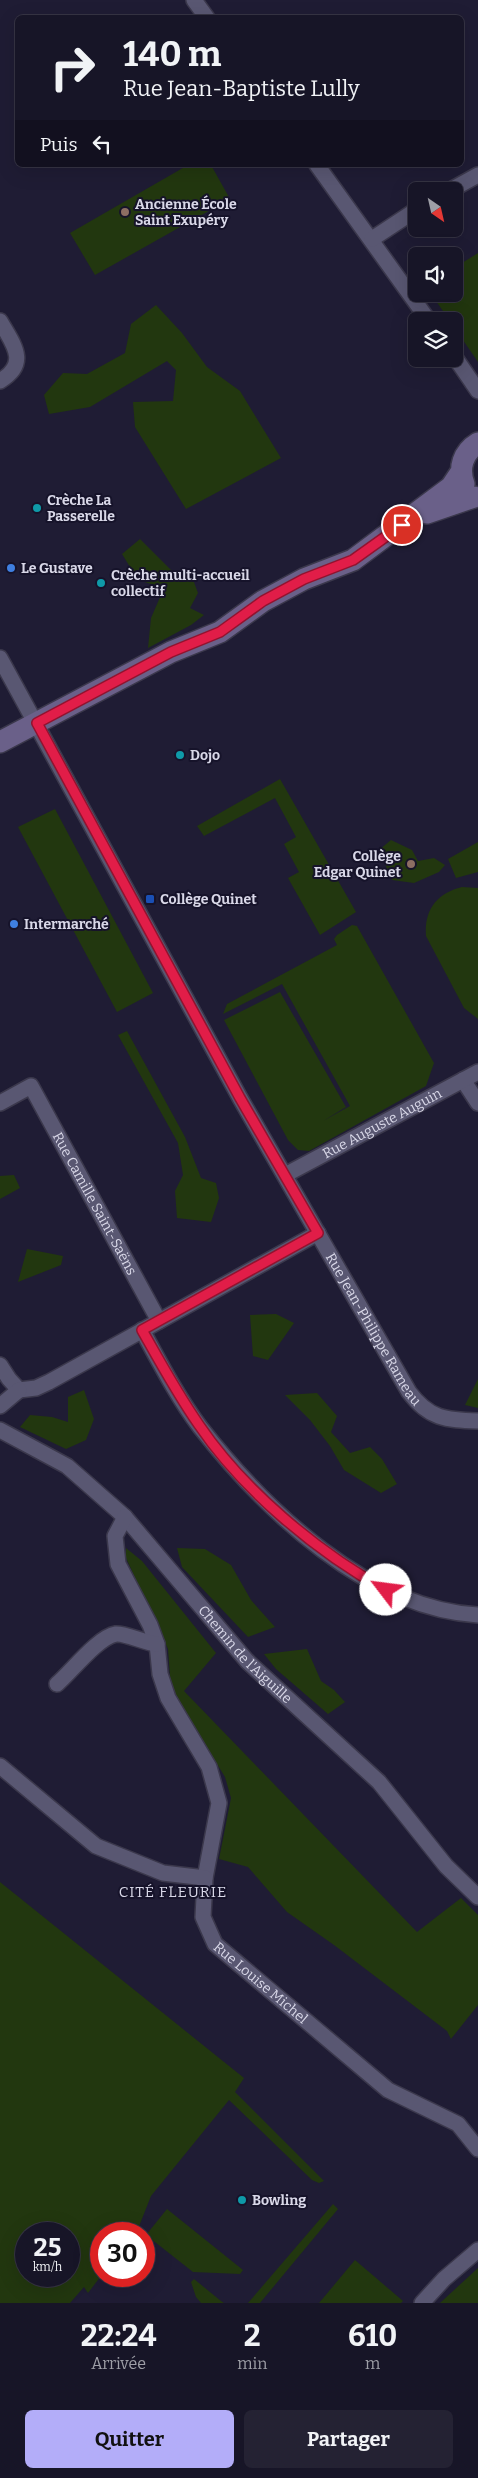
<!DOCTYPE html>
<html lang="fr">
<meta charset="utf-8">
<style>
:root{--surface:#171527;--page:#242233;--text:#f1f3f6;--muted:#9e9fa7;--line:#363444;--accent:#b3adf9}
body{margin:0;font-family:Bitter,serif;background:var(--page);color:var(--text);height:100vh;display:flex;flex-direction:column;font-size:19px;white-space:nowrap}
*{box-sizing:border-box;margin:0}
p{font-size:16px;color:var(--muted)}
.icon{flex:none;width:28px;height:28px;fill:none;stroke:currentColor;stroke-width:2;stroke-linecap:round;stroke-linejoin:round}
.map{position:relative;height:2303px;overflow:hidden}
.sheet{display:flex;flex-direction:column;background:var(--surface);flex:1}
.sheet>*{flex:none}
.banner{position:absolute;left:15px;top:15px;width:449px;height:152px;border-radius:8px;box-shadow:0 5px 20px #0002,0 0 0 1px var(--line);background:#171527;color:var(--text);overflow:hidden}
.needle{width:32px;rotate:146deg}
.controls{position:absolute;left:408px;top:182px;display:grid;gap:10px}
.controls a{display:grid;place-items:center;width:55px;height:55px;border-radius:8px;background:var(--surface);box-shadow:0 5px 20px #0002,0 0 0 1px var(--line);font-size:25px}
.speed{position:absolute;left:15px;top:2222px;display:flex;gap:10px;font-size:25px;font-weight:700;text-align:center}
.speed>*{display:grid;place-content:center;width:65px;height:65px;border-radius:50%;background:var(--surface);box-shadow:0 5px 20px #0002,0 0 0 1px var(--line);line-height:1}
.speed small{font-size:12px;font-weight:400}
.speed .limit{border:8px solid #d22;background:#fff;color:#111}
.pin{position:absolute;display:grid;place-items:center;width:42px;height:42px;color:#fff;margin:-21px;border:2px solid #fff;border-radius:50%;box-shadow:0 1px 5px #0007}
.me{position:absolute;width:55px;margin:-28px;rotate:300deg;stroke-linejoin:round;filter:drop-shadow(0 0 4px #0008)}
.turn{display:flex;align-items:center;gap:18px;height:105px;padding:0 25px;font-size:22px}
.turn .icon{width:65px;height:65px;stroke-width:2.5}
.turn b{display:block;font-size:35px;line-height:42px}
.then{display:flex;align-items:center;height:48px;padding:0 25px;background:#0003;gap:10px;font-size:19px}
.eta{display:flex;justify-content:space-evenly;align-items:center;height:85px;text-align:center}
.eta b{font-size:30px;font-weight:700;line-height:35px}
.button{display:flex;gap:10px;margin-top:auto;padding:10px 25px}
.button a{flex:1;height:58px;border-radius:8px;background:var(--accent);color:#111;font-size:20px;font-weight:700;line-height:58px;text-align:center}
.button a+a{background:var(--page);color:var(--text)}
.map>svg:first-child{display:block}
.green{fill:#22370f;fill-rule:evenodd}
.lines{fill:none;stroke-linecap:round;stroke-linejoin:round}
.street-casing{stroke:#3b384c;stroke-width:18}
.secondary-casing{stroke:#3b384c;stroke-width:24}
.street{stroke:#595772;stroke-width:15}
.secondary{stroke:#6a6089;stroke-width:21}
.route-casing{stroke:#92132f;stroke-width:12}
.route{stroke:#e11d48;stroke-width:9}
.education-dot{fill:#8d6e63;stroke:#16132a;stroke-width:2}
.culture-dot{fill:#0f9aa8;stroke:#16132a;stroke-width:2}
.shop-dot{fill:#3f7fe0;stroke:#16132a;stroke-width:2}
.transit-dot{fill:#1a4fb4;stroke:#16132a;stroke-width:2}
.labels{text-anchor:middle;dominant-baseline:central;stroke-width:4;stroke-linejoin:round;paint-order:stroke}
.poi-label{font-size:14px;font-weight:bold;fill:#d9d8e8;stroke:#16132a;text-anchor:start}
.street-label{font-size:14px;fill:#d9d8e8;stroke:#16132a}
.neighbourhood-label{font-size:15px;letter-spacing:1px;fill:#d9d8e8;stroke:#16132a}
</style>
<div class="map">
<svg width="478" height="2303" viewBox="0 0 478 2303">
<rect width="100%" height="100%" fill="#1f1c34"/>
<path class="green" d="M 188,165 L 211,165 L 230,199 L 95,275 L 70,233 Z
M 478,253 L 478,362 L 454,327 L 454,321 L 450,321 L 431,294 L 454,294 L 454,268 Z
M 156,305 L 182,333 L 207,367 L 240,391 L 281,458 L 186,509 L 135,427 L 133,402 L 173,401 L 176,370 L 167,361 L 90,407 L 49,414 L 44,395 L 63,373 L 87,374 L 125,353 L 131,324 Z
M 140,539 L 178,577 L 191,574 L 198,593 L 190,608 L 204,615 L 191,625 L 148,648 L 151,618 L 164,588 L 138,580 L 122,554 Z
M 280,779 L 356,912 L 320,935 L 288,878 L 299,872 L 284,844 L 296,837 L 275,798 L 204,836 L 197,826 Z
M 55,809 L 153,993 L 117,1012 L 18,827 Z
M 391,840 L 412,850 L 418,861 L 434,858 L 445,865 L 439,872 L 414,883 L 392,880 L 379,850 Z
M 478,842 L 478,872 L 456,878 L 448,859 Z
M 462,887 L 478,888 L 478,1019 L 464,1008 L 426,936 C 424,910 437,893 462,887 Z
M 352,925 L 357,926 L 434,1063 L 426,1086 L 309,1151 L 298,1150 L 288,1140 L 224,1020 L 280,992 L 346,1107 L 323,1121 L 350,1106 L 282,984 L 223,1014 L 227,1004 L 337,945 L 334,939 L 337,935 Z
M 127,1031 L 185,1137 L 201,1178 L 216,1183 L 219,1198 L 211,1222 L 177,1218 L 175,1191 L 183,1175 L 178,1143 L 118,1035 Z
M 14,1175 L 20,1188 L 0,1199 L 0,1176 Z
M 27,1249 L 63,1256 L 61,1265 L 18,1282 Z
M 276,1314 L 294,1323 L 268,1360 L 253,1356 L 250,1315 Z
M 478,1379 L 478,1408 L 465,1405 Z
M 84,1390 L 94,1419 L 86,1440 L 66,1449 L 20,1427 L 30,1415 L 52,1417 L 68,1422 L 68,1397 Z
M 317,1393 L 337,1416 L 331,1432 L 350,1453 L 370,1447 L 382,1459 L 397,1484 L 381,1493 L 344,1470 L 330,1446 L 310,1420 L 285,1395 Z
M 126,1548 L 142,1561 L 216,1653 L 184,1691 L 417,1932 L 461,1898 L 478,1915 L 478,2005 L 451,2039 L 447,2031 L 334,1945 L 287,1912 L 248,1867 L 219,1859 L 231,1798 L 225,1777 L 171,1689 L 168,1649 L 126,1558 Z
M 177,1548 L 205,1549 L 231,1565 L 251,1600 L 275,1627 L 248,1637 L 182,1567 Z
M 307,1649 L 321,1681 L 334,1690 L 345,1702 L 328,1714 L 276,1669 L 264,1654 Z
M 0,1882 L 244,2078 L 235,2092 L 324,2181 L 319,2183 L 312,2180 L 229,2100 L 151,2196 L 136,2234 L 101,2234 L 101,2276 L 88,2293 L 84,2287 L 70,2303 L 0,2303 ZM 26,2234 L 69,2234 L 69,2276 L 26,2276 Z
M 333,2204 L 338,2209 L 260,2303 L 248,2303 Z
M 167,2209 L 243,2270 L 240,2274 L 193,2272 L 146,2235 Z
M 355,2260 L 403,2301 L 401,2303 L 319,2303 Z
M 478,2268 L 478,2303 L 440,2303 Z
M 194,2279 L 221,2301 L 224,2303 L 201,2303 L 196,2297 L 191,2282 Z"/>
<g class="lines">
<g class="street-casing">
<g id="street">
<path d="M 194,0 L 207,18"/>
<path d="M 317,165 L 429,321"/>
<path d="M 449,191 L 478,175"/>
<path d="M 372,239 L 416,210"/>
<path d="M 0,321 C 13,344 30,363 0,381"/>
<path d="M 454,356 L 478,391"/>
<path id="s1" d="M 0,658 L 240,1098 L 409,1392 C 429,1419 446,1420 478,1421"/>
<path d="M 463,1080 L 478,1103"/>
<path id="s2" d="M 0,1103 L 31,1086 L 159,1321"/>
<path id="s3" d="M 285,1175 L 478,1072"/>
<path d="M 142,1330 C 160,1363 178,1398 200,1427 C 265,1510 368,1609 478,1615"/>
<path d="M 0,1365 L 9,1379 L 19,1390"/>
<path d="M 19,1390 L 36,1388 L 49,1382 L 318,1233"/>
<path d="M 0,1406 L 19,1390"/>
<path id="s4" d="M 0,1430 L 67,1466 L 125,1517 L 247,1661 L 379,1782 L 446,1866 L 478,1897"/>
<path d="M 125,1517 L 115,1536 L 118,1564 L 150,1625 L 157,1644 L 160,1674 L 168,1698 L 209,1767 L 219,1803 L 205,1878"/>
<path d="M 57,1684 C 72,1671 98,1637 116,1634 C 125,1633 145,1643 157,1644"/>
<path id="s5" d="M 0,1766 L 96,1846 L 163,1873 L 205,1878 L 203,1917 L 215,1944 L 388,2090 L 458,2124 L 478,2149"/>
<path d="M 422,2303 L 444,2279 L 478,2250"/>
</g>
</g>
<g class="secondary-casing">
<path id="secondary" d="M 464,484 C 458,468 463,452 478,443
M 427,513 L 474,497
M 0,742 L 171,652 L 220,632 L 263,601 L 304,579 L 353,560 L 451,487 L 461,472"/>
</g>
<use href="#street" class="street"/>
<use href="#secondary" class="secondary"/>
</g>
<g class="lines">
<g class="route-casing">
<path id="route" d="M 386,1590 C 317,1552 243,1490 199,1425 C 178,1395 160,1362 142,1330 L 318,1233 L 240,1098 L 37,723 L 171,652 L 220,632 L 263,601 L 304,579 L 353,560 L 402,525"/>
</g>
<use href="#route" class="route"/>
</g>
<g class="education-dot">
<circle cx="125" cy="212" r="5"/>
<circle cx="411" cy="864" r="5"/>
</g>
<g class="culture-dot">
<circle cx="37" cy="508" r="5"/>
<circle cx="101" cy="583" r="5"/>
<circle cx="180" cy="755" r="5"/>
<circle cx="242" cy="2200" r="5"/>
</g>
<g class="shop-dot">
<circle cx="11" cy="568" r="5"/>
<circle cx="14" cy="924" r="5"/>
</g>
<rect class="transit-dot" x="145" y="894" width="10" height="10" rx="2.5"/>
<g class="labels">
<g class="poi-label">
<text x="135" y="204">Ancienne École<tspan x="135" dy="16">Saint Exupéry</tspan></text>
<text x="47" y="500">Crèche La<tspan x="47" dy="16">Passerelle</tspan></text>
<text x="21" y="568">Le Gustave</text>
<text x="111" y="575">Crèche multi-accueil<tspan x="111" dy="16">collectif</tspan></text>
<text x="190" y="755">Dojo</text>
<text x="401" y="856" text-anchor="end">Collège<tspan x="401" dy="16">Edgar Quinet</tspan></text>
<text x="160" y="899">Collège Quinet</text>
<text x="24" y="924">Intermarché</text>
<text x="252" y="2200">Bowling</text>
</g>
<g class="street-label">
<text stroke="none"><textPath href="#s3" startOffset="110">Rue Auguste Auguin</textPath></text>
<text stroke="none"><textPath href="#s2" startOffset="169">Rue Camille Saint-Saëns</textPath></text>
<text stroke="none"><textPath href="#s1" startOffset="768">Rue Jean-Philippe Rameau</textPath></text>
<text stroke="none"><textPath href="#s4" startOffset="336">Chemin de l'Aiguille</textPath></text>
<text stroke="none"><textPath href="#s5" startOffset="368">Rue Louise Michel</textPath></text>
</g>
<g class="neighbourhood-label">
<text x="173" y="1892">CITÉ FLEURIE</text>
</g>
</g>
</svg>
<div class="controls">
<a><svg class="needle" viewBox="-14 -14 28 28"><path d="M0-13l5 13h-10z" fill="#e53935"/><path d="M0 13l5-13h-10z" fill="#9e9fa7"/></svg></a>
<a><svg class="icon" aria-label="sound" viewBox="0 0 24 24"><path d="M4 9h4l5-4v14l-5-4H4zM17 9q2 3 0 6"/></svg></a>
<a><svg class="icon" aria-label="layers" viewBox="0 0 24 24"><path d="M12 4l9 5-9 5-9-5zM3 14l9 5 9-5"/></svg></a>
</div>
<div class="speed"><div>25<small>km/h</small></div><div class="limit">30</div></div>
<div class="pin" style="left:402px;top:525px;background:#d93025"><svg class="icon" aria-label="arrive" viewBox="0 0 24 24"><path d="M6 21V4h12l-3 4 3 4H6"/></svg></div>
<svg class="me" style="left:386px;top:1590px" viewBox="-20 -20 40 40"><circle r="19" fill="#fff"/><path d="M0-13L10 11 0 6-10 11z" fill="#e11d48"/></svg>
<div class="banner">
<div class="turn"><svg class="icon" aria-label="right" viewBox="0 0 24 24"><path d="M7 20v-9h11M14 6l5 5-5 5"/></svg><div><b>140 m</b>Rue Jean-Baptiste Lully</div></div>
<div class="then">Puis<svg class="icon" aria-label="left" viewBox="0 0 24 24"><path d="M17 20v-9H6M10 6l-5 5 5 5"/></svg></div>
</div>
</div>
<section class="sheet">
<div class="eta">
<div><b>22:24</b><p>Arrivée</p></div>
<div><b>2</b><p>min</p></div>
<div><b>610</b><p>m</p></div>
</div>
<div class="button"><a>Quitter</a><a>Partager</a></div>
</section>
